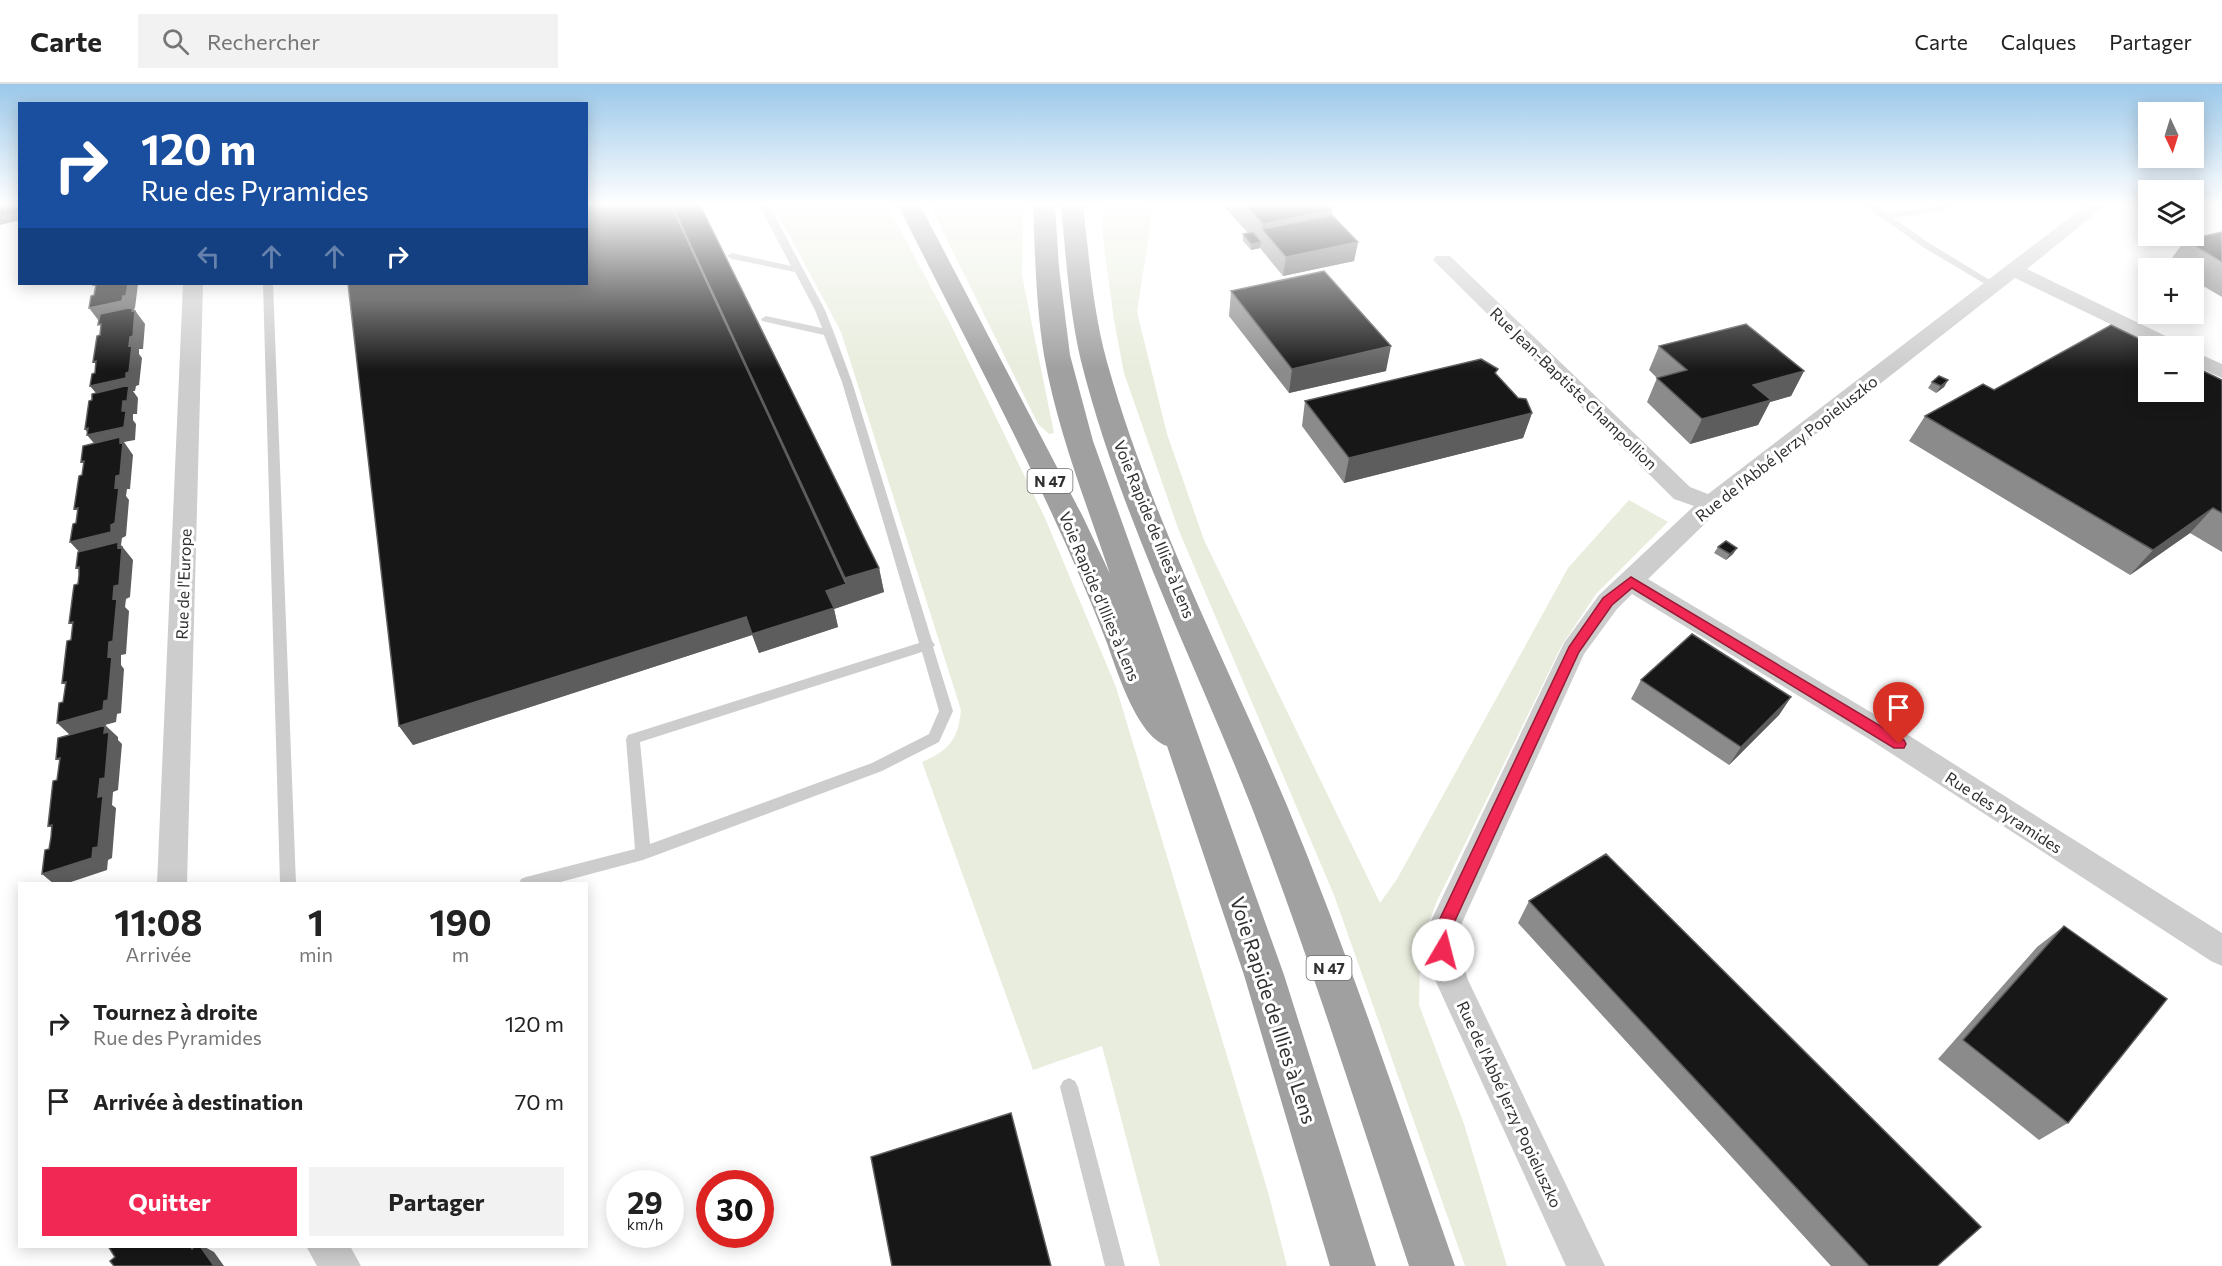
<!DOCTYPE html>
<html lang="fr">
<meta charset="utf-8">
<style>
:root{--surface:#fff;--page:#f2f2f2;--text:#222;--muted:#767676;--line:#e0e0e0;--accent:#f02853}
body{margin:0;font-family:Commissioner,sans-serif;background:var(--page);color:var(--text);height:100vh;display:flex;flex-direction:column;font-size:22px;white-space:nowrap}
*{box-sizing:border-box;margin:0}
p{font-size:20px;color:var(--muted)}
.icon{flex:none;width:33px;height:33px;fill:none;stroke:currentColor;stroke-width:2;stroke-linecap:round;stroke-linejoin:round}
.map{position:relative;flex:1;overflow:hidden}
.panel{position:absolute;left:18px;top:798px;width:570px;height:366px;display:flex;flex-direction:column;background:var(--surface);border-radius:0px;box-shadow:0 3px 15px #0003}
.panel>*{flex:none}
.guide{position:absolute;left:18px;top:18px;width:570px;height:183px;border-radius:0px;box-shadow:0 3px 15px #0003;background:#1a4fa0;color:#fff;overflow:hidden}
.needle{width:39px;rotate:176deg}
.buttons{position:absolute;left:2138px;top:18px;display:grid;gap:12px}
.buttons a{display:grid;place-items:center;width:66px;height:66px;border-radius:0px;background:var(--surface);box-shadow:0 3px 15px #0003;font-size:30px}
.speed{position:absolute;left:606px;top:1086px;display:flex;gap:12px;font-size:30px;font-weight:700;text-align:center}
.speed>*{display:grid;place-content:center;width:78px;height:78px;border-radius:50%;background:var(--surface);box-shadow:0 3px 15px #0003;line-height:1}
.speed small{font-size:15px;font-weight:400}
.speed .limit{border:9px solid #d22;background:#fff;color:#111}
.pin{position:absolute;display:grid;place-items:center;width:51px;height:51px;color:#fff;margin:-62px -26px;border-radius:50% 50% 50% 0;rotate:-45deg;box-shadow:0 0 6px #0007}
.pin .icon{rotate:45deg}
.me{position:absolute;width:66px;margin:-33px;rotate:8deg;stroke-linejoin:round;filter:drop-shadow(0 0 4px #0008)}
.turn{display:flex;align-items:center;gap:21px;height:126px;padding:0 24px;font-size:27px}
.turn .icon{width:78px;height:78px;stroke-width:2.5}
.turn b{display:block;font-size:42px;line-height:51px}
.lanes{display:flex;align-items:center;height:57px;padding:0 24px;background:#0003;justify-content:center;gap:30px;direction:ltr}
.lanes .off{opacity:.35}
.eta{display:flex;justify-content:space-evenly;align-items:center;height:102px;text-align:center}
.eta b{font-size:36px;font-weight:700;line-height:42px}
.action{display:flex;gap:12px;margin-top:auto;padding:12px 24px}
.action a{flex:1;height:69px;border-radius:0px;background:var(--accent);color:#fff;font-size:24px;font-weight:700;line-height:69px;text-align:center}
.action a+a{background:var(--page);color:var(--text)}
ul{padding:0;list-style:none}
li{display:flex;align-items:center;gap:18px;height:78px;padding:0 24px}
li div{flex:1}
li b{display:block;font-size:22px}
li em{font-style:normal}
header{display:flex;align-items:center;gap:36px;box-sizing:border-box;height:84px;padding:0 30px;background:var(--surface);border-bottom:2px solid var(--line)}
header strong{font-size:28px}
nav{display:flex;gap:33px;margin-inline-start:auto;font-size:21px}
.search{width:420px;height:54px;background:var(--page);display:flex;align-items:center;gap:15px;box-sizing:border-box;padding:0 21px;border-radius:0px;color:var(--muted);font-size:22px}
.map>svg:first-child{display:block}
.green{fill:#e8eddd}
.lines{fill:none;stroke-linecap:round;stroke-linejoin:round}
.service{fill:#cdcdcd;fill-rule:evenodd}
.minor{fill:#cdcdcd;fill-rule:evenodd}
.trunk{fill:#a0a0a0;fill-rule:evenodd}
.wall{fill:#8b8b8b}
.shaded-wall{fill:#5d5d5d}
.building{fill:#171717;stroke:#5d5d5d;stroke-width:1.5}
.route{fill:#f02853;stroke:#9c1a36;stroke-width:1.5}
.labels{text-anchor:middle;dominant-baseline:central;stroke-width:6;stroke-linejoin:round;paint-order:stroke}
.shield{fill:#fff;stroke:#6e6e6e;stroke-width:1.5}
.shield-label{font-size:15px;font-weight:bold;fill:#303030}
.street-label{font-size:16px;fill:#303030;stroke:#fff}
.near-street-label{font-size:20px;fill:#303030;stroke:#fff}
</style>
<header>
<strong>Carte</strong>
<div class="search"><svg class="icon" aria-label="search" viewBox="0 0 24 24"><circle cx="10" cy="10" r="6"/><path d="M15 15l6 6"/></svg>Rechercher</div>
<nav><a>Carte</a><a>Calques</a><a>Partager</a></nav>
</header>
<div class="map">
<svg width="2222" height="1182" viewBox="0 0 2222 1182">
<rect width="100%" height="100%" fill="#fff"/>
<path class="green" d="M 773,121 L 887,121 L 950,239 L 1045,434 L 1116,603 L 1268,1108 L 1287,1182 L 1160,1182 L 1102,962 L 1033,986 L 922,678 C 950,666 958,655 961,626 L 841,248 Z
M 930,121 L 1023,121 L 1022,191 L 1054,349 L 1049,350 L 1038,340 Z
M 1102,121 L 1146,121 L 1152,130 L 1137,228 L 1167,350 L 1204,456 L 1380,819 L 1397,795 L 1568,484 L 1629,416 L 1668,438 L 1596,510 L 1562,561 L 1437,817 L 1425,849 L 1420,879 L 1419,921 L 1464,1040 L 1507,1182 L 1465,1182 L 1334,811 L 1179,447 L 1124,289 L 1114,236 L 1103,154 Z"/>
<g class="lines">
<path class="service" d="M 759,121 L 769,121 L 825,226 L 834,249 L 852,298 L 932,557 L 935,561 L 933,563 L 953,627 L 939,658 L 882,687 L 643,776 L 553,800 L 519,800 L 521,795 L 526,793 L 635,765 L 626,655 L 628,651 L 919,559 L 842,298 L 824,251 L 762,237 L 761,235 L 766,232 L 822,244 L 815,226 L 795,188 L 732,175 L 727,172 L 732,169 L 791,182 ZM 922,568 L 939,627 L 929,650 L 872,679 L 650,760 L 640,658 Z
M 1864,121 L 1874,121 L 1887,129 L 1951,121 L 1943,127 L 1893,134 L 1929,159 L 1998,201 L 1990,203 L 1923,163 Z
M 263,200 L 273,200 L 296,800 L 280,800 Z
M 1069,994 L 1075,997 L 1078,1003 L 1125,1182 L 1105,1182 L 1060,1003 L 1063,997 Z"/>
<path class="minor" d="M 2086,121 L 2106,121 L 2027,185 L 2178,258 L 2181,262 L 2156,262 L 2015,194 L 1719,426 L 1648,495 L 1889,639 L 2222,849 L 2222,882 L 2211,877 L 1869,655 L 1632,510 L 1617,525 L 1584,570 L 1461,841 L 1459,866 L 1468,896 L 1605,1182 L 1566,1182 L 1436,898 L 1427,866 L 1429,841 L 1564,559 L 1599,511 L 1694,422 L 1674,415 L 1433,176 L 1436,172 L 1450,172 L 1690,403 L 1708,410 Z
M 183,200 L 203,200 L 187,800 L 157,800 Z
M 2193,267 L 2222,280 L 2222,294 L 2193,281 Z
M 306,1162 L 350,1162 L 361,1182 L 317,1182 Z"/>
<path class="trunk" d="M 898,121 L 920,121 L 1083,433 L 1110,490 C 1086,418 1057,346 1044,271 C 1036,222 1035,171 1033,121 L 1055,121 L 1059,183 L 1070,271 L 1093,357 L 1284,891 L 1376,1182 L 1330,1182 L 1244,891 L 1167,662 C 1137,652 1117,587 1107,559 C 1049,408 970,266 898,121 Z
M 1061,121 L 1083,121 C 1089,173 1093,227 1107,278 C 1150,433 1226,576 1288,724 C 1350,874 1401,1029 1455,1182 L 1409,1182 C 1358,1029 1310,874 1252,724 C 1194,576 1120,432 1081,277 C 1069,226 1066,173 1061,121 Z"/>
</g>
<path class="wall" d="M 700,121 L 879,484 L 884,508 L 834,525 L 838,543 L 759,569 L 752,551 L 413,661 L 399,642 Z
M 1223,121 L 1327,121 L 1332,126 L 1332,131 L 1358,158 L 1354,177 L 1283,192 L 1260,164 L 1251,166 L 1243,157 L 1243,150 L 1248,149 Z
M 2222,148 L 2222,213 L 2193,196 L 2193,184 L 2173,184 L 2167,181 L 2185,156 Z
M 1231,207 L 1386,287 L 1289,309 L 1229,232 Z
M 1659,262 L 1804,287 L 1791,312 L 1770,318 L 1758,341 L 1690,360 L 1647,318 L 1657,294 L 1649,286 Z
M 1496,290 L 1532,329 L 1523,354 L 1344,399 L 1302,342 L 1305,317 Z
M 1948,296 L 1944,303 L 1936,309 L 1928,304 L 1932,298 Z
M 2222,296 L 2222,468 L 2190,449 L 2130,491 L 1909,357 L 1925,332 L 1994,306 Z
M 1718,463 L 1737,464 L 1733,470 L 1726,476 L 1714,469 Z
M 1641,596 L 1791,613 L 1779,631 L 1729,681 L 1631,615 Z
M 1529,817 L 1937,1182 L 1831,1182 L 1518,839 Z
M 2064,842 L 2068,1039 L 2039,1056 L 1938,975 L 2037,863 Z"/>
<path class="shaded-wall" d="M 1332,126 L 1329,150 L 1262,145 L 1263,140 Z
M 20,128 L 20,136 L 0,141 L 0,133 Z
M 1261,158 L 1260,164 L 1251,166 L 1251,160 Z
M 1358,158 L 1354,177 L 1283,192 L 1286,173 Z
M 128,200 L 138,200 L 135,224 L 134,225 L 145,240 L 143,265 L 139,265 L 139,270 L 142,274 L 139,301 L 136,302 L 135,307 L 133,307 L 138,314 L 137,330 L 133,330 L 133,336 L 136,340 L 135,356 L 124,358 L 133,371 L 130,405 L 127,405 L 126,412 L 129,416 L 126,452 L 122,454 L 121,461 L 133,476 L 130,513 L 126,515 L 125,523 L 129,527 L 126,570 L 121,571 L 121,581 L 124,585 L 121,629 L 117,630 L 116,638 L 105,641 L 118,653 L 118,656 L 122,660 L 118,706 L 113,708 L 112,721 L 116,724 L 112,774 L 108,776 L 107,786 L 65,800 L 54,800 L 42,790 L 98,713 L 70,651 L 57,639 L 108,573 L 82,471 L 70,458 L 115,404 L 98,364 L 87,351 L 89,351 L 85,345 L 101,315 L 90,302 L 126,294 L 99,237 L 89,224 L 123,212 Z
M 1391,262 L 1386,287 L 1289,309 L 1292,285 Z
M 1804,287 L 1791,312 L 1770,318 L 1758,341 L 1690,360 L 1702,335 L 1753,301 Z
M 1948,296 L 1944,303 L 1936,309 L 1941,302 Z
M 1532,329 L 1523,354 L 1344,399 L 1349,374 Z
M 2213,424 L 2190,449 L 2130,491 L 2153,466 Z
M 1737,464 L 1733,470 L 1726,476 L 1730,470 Z
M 879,484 L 884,508 L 834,525 L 838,543 L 759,569 L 752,550 L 826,507 L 846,500 L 845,494 Z
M 746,533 L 752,551 L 413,661 L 399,642 Z
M 1791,613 L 1779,631 L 1729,681 L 1741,663 Z
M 190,1162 L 203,1162 L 214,1168 L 224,1182 L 214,1182 Z"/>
<path class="building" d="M 14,121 L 20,121 L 20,128 L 0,133 L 0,123 Z
M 586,121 L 671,121 L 846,500 L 826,507 L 834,524 L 752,550 L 746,533 L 399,642 L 348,200 L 586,200 Z
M 672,121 L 700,121 L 879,484 L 845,494 Z
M 1246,121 L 1327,121 L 1332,126 L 1263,140 Z
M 1332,131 L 1358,158 L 1286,173 L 1262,145 Z
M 1253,148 L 1261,158 L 1251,160 L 1243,150 Z
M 2222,148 L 2222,178 L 2185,156 Z
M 1324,187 L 1391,262 L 1292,285 L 1231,207 Z
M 93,200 L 128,200 L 126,212 L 123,212 L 122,217 L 89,224 L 91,212 L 94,211 L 96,201 L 93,201 Z
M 133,223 L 132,227 L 135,227 L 133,252 L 130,253 L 129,262 L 132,261 L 129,288 L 126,289 L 126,294 L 90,302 L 92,290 L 95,289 L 96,277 L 93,278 L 97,252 L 100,251 L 101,240 L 98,241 L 100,230 Z
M 1746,240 L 1804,287 L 1753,301 L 1771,316 L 1702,335 L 1657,294 L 1687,286 L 1659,262 Z
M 2111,241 L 2154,262 L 2148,262 L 2148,308 L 2193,308 L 2193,282 L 2222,296 L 2222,429 L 2213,424 L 2153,466 L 1925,332 L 1983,300 L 1994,306 Z
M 1481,275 L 1498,285 L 1495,289 L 1518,314 L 1526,315 L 1532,329 L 1349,374 L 1305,317 Z
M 1939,292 L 1948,296 L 1941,302 L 1932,298 Z
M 129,301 L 127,317 L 123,317 L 122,327 L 126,327 L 124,343 L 87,351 L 88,344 L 85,345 L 89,317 L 92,316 L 92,310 Z
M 120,353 L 120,359 L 123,358 L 120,391 L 116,392 L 115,404 L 119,403 L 115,439 L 111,441 L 111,448 L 70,458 L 73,440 L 76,439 L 78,424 L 74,425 L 79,392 L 82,391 L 84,377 L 81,378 L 83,362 Z
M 1726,457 L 1737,464 L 1730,470 L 1718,463 Z
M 118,458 L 118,464 L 122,463 L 119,501 L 114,502 L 113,515 L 117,514 L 113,557 L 109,558 L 108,573 L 112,572 L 108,616 L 104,617 L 103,626 L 57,639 L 59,619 L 63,618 L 66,598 L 62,599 L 67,557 L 71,556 L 73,538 L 69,539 L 74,501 L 78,500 L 79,491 L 79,483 L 76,484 L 78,468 Z
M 1692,550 L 1791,613 L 1741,663 L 1641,596 Z
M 105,641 L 104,649 L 109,648 L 105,694 L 100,695 L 98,713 L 103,712 L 98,763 L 93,764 L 92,774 L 42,790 L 45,766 L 49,765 L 51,753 L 52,741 L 48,742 L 53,697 L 57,696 L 60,674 L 56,675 L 58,654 Z
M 1606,770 L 1981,1143 L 1937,1182 L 1869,1182 L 1529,817 Z
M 2064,842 L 2167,915 L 2068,1039 L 1963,956 Z
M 1011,1029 L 1051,1182 L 892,1182 L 871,1073 Z
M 108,1162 L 190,1162 L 192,1165 L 195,1162 L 200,1162 L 214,1182 L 114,1182 L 110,1177 L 115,1173 Z"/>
<linearGradient id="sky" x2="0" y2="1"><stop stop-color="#9bc8ea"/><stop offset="0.42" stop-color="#fff"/><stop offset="1" stop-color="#fff" stop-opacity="0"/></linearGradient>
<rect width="2222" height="286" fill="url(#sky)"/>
<path class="route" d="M 1631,493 L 1904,656 L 1906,660 L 1904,664 L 1894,664 L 1632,504 L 1612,521 L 1579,568 L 1453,841 L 1449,871 L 1443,874 L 1437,871 L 1435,866 L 1437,841 L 1569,563 L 1603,514 Z"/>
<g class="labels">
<g class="shield">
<rect x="1027.5" y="385" width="45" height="24" rx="4.5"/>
<rect x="1306.5" y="872" width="45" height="24" rx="4.5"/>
</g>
<g class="shield-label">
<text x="1050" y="397">N 47</text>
<text x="1329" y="884">N 47</text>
</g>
<g class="street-label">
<text transform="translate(1574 304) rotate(44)">Rue Jean-Baptiste Champollion</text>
<text transform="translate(1786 364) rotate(-38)">Rue de l'Abbé Jerzy Popieluszko</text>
<text transform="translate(1155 445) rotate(68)">Voie Rapide de Illies à Lens</text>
<text transform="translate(183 500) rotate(-88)">Rue de l'Europe</text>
<text transform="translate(1100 512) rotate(67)">Voie Rapide d’Illies à Lens</text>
<text transform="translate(2004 728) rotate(33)">Rue des Pyramides</text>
<text transform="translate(1510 1020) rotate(65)">Rue de l'Abbé Jerzy Popieluszko</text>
</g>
<g class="near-street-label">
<text transform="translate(1274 926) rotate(72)">Voie Rapide de Illies à Lens</text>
</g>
</g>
</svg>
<div class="buttons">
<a><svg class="needle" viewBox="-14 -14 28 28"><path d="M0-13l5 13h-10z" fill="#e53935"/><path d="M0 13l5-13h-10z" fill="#767676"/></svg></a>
<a><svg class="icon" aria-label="layers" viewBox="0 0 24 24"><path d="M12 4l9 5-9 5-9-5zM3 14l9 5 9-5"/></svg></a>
<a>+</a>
<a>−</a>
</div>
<div class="speed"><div>29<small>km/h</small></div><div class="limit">30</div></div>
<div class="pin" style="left:1899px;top:660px;background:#d93025"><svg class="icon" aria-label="arrive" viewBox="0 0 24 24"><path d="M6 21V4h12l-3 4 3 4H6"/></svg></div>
<svg class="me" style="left:1443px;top:866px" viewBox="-20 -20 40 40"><circle r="19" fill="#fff"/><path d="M0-13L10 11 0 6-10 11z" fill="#f02853"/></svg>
<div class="guide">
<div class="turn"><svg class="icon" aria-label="right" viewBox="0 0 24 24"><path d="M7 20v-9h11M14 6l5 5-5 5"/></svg><div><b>120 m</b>Rue des Pyramides</div></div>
<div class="lanes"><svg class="icon off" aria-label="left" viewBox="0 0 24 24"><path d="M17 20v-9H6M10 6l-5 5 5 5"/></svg><svg class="icon off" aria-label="ahead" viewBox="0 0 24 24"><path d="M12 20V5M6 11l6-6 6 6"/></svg><svg class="icon off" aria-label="ahead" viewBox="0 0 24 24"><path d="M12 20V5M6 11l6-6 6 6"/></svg><svg class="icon" aria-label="right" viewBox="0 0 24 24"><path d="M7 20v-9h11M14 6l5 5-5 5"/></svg></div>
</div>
<section class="panel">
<div class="eta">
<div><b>11:08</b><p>Arrivée</p></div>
<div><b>1</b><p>min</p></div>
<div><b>190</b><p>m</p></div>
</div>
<ul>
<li><svg class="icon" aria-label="right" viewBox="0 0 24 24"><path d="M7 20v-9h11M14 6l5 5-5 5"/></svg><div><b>Tournez à droite</b><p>Rue des Pyramides</p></div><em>120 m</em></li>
<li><svg class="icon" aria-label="arrive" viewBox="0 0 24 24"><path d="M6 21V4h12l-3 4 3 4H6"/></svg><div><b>Arrivée à destination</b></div><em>70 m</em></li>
</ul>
<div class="action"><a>Quitter</a><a>Partager</a></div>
</section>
</div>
